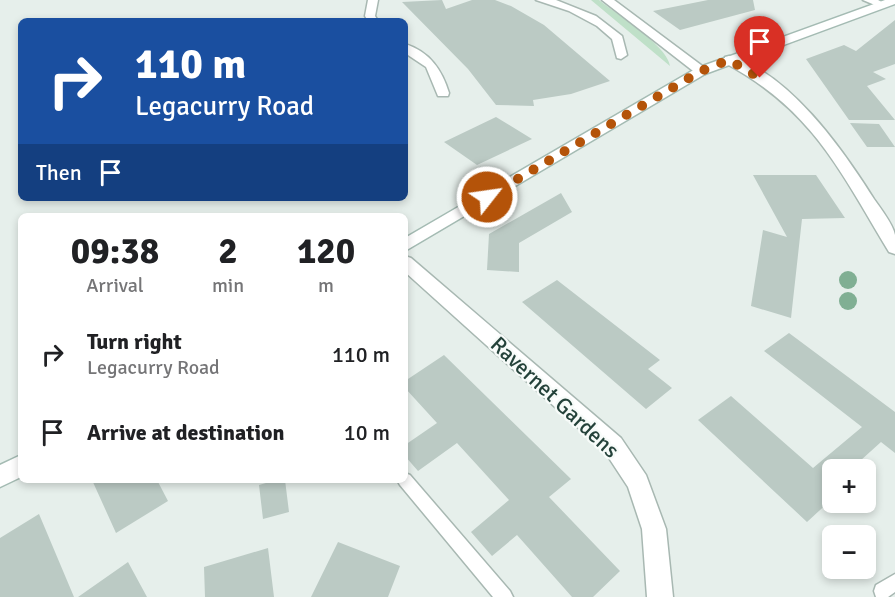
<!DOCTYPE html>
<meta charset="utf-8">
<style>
:root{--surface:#fff;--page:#f2f2f2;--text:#202124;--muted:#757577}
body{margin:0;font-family:Signika,sans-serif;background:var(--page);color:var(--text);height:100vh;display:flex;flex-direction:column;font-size:22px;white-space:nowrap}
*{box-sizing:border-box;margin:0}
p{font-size:20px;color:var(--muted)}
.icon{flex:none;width:33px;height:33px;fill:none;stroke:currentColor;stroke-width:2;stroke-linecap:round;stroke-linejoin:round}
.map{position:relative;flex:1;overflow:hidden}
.drawer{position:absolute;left:18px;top:213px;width:390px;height:270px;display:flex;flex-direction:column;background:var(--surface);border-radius:9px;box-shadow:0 3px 9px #0003}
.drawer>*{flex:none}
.top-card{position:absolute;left:18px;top:18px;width:390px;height:183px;border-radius:9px;box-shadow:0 3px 9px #0003;background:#1a4fa0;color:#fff;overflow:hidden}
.controls{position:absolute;left:822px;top:459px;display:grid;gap:12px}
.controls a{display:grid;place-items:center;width:54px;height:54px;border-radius:9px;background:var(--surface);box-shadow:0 3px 9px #0003;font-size:30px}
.pin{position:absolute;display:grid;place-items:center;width:51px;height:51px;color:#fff;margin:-62px -26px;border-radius:50% 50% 50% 0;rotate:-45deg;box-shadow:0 0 6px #0007}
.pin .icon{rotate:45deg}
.me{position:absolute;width:66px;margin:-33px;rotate:60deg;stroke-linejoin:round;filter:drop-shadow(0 0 4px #0008)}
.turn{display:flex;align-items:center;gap:21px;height:126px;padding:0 18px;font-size:27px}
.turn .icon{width:78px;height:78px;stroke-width:2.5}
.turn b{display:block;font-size:42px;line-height:51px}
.then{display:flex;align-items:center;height:57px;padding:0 18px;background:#0003;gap:12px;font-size:22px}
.eta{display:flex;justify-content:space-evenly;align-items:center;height:102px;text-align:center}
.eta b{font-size:36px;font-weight:700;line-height:42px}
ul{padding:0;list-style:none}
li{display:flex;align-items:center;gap:18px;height:78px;padding:0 18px}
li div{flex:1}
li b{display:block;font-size:22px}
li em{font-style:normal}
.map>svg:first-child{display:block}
.green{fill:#bfe0c8}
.building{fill:#bbcac4}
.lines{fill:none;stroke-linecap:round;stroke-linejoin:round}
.lane-casing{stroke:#a8b8b2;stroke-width:3}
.street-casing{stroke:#a8b8b2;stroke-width:3}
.secondary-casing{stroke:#a4bbb3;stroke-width:3}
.lane{fill:#fff;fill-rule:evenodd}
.street{fill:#fff;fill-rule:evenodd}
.secondary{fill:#fff;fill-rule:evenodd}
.tree{fill:#80af93}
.route{stroke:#b45309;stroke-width:10;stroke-dasharray:0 18}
.labels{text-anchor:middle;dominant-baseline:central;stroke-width:4.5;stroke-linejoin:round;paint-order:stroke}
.street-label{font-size:22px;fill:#24423a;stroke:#f7fbf9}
</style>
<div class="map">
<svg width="895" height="597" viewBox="0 0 895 597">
<rect width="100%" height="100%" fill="#e6efeb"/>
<path class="green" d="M 591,0 L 599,0 C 615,13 668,46 670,66 Z"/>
<path class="building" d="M 442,0 L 446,9 L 472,0 L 495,0 L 511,6 L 544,25 L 610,81 L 571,94 L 533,100 L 534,106 L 496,105 L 468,69 L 402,2 Z
M 708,0 L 753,0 L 755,10 L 680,30 L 653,11 Z
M 895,20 L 895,64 L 873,72 L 886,79 L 867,86 L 895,120 L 849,120 L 806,59 L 844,45 L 856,51 Z
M 496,117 L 532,139 L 477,165 L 444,142 Z
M 850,123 L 879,124 L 895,147 L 867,147 Z
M 753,175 L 816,175 L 845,218 L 802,219 L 791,318 L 751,306 L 763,230 L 787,237 Z
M 561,193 L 572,212 L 519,243 L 519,272 L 487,270 L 489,234 Z
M 557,280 L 660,360 L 648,369 L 672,388 L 646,409 L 522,302 Z
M 789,333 L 895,412 L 895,453 L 881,442 L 850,470 L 832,470 L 832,499 L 807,522 L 698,420 L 731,396 L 813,468 L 862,427 L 764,351 Z
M 444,355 L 571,479 L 549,497 L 620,571 L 593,597 L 572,597 L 517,535 L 492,556 L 471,532 L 509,500 L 457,443 L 418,471 L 405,456 L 405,445 L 437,423 L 405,388 L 405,381 Z
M 92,480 L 157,480 L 168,501 L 116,533 Z
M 276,480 L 285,480 L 289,512 L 263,519 L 259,485 Z
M 39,514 L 74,597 L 0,597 L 0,538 Z
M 338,542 L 400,566 L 388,597 L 311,597 Z
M 268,548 L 274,597 L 205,597 L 204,567 Z
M 128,562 L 147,597 L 78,597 Z"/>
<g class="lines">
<g class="lane-casing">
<path id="lane" d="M 405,473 L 410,475 L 510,591 L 513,597 L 493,597 L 400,485 L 397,480 L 405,480 Z
M 895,574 L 895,592 L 888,597 L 876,597 L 874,591 L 876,585 Z"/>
</g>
<g class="street-casing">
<path id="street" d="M 368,0 L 378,0 L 375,16 L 378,21 L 368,21 L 365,16 Z
M 536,0 L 556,0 L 596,16 L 622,36 L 627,55 L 621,59 L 617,58 L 612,39 L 597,26 L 569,11 Z
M 602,0 L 614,0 L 705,68 L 705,74 L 697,74 Z
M 863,0 L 878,0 L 887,5 L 882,8 Z
M 405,44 C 430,52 442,70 449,93 L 448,96 L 438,96 L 426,67 L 405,53 Z
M 729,56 C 789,72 843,150 874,199 C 881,209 893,224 895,235 C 895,241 895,248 895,254 L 889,252 C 840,171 813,110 725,63 L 725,57 Z
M 405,256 L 411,258 L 621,438 L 646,475 L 666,529 L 673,597 L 647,597 L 642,529 L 628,487 L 605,452 L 405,272 Z"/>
</g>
<g class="secondary-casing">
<path id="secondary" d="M 885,0 L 895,0 L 895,4 L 705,74 L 405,251 L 405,238 L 697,68 Z
M 21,455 L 21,477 L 0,487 L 0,465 Z"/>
</g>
<use href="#lane" class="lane"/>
<use href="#street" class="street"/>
<use href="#secondary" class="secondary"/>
</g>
<g class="tree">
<circle cx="848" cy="280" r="9"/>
<circle cx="848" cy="301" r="9"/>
</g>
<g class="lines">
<path class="route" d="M 487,197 L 701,71 L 729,60 L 760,78"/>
</g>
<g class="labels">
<g class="street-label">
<text transform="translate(555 397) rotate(43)">Ravernet Gardens</text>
</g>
</g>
</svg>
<div class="controls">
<a>+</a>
<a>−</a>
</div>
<div class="pin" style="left:760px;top:78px;background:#d93025"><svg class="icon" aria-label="arrive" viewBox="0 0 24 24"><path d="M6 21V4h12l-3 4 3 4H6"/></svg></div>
<svg class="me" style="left:487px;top:197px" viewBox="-20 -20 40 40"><circle r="17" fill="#b45309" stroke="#fff" stroke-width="3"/><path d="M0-11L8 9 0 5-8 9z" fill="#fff"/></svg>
<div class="top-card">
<div class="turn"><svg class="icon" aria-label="right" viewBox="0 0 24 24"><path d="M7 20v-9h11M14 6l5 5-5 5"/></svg><div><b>110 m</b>Legacurry Road</div></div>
<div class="then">Then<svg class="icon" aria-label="arrive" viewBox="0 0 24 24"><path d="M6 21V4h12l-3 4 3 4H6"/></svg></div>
</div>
<section class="drawer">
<div class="eta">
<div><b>09:38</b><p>Arrival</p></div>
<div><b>2</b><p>min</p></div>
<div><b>120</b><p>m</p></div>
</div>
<ul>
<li><svg class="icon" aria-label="right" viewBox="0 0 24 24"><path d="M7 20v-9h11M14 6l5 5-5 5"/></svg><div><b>Turn right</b><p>Legacurry Road</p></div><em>110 m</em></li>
<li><svg class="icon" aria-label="arrive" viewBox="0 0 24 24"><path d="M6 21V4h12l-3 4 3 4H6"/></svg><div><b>Arrive at destination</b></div><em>10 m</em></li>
</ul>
</section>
</div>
